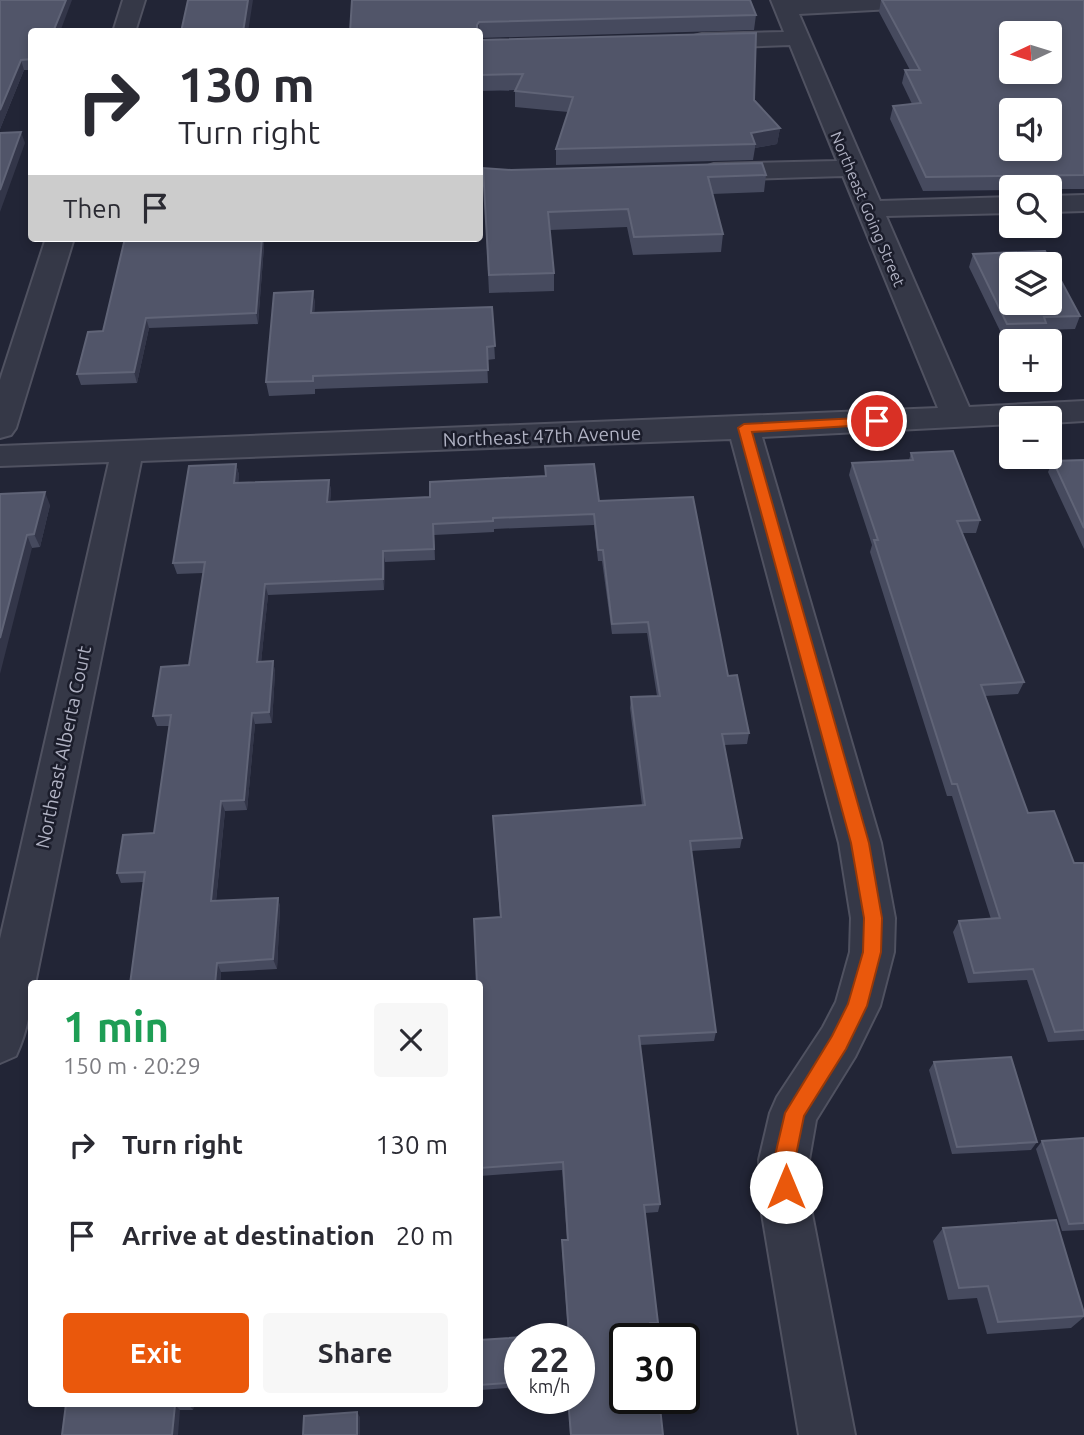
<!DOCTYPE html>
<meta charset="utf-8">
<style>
:root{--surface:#fff;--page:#f7f7f7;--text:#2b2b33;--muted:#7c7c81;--accent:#ea580c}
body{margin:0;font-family:Ubuntu,sans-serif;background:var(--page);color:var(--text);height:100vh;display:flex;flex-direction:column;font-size:26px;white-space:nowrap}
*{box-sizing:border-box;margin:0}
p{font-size:23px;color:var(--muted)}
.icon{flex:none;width:38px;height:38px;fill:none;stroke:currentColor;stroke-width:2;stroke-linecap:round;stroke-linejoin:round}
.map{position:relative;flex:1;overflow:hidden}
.panel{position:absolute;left:28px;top:980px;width:455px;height:427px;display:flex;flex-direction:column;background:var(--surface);border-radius:7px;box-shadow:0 4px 10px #0003}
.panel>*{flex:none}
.guide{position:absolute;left:28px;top:28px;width:455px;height:214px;border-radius:7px;box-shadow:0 4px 10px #0003;background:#fff;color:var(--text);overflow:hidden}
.needle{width:46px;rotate:266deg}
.tools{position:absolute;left:999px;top:21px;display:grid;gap:14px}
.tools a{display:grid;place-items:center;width:63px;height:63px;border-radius:7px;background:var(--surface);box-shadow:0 4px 10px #0003;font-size:35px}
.speed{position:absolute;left:504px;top:1323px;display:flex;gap:14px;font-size:35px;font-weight:700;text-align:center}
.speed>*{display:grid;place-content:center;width:91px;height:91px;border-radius:50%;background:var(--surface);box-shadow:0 4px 10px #0003;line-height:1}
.speed small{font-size:18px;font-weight:400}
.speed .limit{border:4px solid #111;border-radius:10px;background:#fff;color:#111}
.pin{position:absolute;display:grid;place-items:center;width:60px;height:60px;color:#fff;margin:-30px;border:4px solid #fff;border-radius:50%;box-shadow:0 2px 7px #0007}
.me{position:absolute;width:77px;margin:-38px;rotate:0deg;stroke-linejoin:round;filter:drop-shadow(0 0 5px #0008)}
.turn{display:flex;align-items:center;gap:24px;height:147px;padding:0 35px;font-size:32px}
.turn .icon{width:91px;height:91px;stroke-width:2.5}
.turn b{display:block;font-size:49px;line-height:60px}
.then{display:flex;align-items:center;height:66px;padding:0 35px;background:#0003;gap:14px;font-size:26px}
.round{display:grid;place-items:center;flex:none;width:74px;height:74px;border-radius:7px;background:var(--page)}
.headline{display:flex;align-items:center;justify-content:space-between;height:119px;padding:0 35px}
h1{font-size:42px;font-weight:700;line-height:52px;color:#1e9e55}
.action{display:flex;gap:14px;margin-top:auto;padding:14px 35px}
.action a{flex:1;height:80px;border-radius:7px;background:var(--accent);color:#fff;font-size:28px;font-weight:700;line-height:80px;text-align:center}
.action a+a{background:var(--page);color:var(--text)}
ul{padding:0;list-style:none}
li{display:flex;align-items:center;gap:21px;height:91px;padding:0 35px}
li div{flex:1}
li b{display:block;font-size:26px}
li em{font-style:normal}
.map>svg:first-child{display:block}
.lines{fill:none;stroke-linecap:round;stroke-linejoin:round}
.minor-casing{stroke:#505261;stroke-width:4}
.minor{fill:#353847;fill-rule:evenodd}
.wall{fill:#464a5e}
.shaded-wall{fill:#333649}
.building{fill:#515569;stroke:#606477;stroke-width:2;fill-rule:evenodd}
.route{fill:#ea580c;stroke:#983908;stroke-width:2}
.labels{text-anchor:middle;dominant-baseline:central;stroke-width:5;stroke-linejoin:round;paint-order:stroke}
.far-street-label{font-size:16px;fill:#b0b2c3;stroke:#1b1d2b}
.street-label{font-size:19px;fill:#b0b2c3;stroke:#1b1d2b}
</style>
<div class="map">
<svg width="1084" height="1435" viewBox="0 0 1084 1435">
<rect width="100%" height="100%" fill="#222536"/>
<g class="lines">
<g class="minor-casing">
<path id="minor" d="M 123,0 L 145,0 L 135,32 L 113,32 Z
M 771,0 L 959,0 L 956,5 L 948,6 L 799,14 L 880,201 L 1012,197 L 1012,213 L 886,216 L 969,407 L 1084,401 L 1084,421 L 1050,423 L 1050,418 L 1012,418 L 1012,424 L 762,437 L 881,843 L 895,918 L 894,952 L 880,1006 L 855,1057 L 816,1120 L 809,1160 L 812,1214 L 855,1435 L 799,1435 L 762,1214 L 759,1160 L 770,1113 L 777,1097 L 823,1027 L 836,1002 L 850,952 L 851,918 L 839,843 L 731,439 L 141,461 L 35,984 L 32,984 C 32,1008 26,1034 16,1056 L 0,1063 L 0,939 L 109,462 L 0,466 L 0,446 L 938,408 L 843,176 L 714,180 L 705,177 L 701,172 L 705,167 L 714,164 L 837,161 L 790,45 L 702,48 L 694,46 L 691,41 L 694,36 L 702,34 L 784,32 Z
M 1084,195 L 1084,211 L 1050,212 L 1050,196 Z
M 46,238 L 74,238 L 16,428 L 11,435 L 0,438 L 0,380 Z"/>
</g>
<use href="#minor" class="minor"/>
</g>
<path class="wall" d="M 0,0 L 32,32 L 32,70 L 24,70 L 0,129 Z
M 352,0 L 756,15 L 754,30 L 480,38 L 480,32 Z
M 881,0 L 1084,0 L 1084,189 L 1050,189 L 1050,187 L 1012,187 L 1012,190 L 923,191 L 890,119 L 893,106 L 912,104 L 902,83 L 905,70 L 910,70 L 879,12 Z
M 480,40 L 754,100 L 780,128 L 777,144 L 755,148 L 753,160 L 556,165 L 556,149 L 568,112 L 515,107 L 515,90 L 480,91 Z
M 483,168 L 511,170 L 766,175 L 764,192 L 712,194 L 723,234 L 721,252 L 633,255 L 627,227 L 550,230 L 554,273 L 554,291 L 489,293 Z
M 263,238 L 264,246 L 258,324 L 149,328 L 137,383 L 81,385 L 77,374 L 103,331 Z
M 973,254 L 1080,316 L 1075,329 L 1044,330 L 1042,335 L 1003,337 L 969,267 Z
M 313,291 L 315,304 L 314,313 L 492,307 L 495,359 L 487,360 L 488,383 L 315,389 L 315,394 L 269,396 L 266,382 Z
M 911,453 L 980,520 L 976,533 L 962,533 L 1024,682 L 1018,694 L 985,696 L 1028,813 L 1074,863 L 1084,863 L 1084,1040 L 1048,1042 L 1027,980 L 968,983 L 953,932 L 959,921 L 991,919 L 952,796 L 947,796 L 870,552 L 872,545 L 849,475 L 852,463 L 909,460 Z
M 1084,460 L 1084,549 L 1048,472 L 1053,461 Z
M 236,464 L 239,475 L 238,483 L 329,480 L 331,491 L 330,502 L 430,497 L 430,482 L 545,476 L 545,466 L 594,464 L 599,501 L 693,497 L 728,676 L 737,675 L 749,733 L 747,744 L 724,745 L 742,838 L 740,848 L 691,851 L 716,1032 L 714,1041 L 640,1045 L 660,1204 L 658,1212 L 645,1213 L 658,1323 L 656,1329 L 651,1329 L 652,1339 L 625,1339 L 625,1398 L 659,1398 L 663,1435 L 570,1435 L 568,1398 L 579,1398 L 579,1339 L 520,1339 L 520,1387 L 481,1390 L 480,1385 L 480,1340 L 568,1334 L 562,1248 L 562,1240 L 567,1240 L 562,1170 L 480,1176 L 480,984 L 477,984 L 474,919 L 500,917 L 493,816 L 642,805 L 630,708 L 631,697 L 657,696 L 647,633 L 612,634 L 602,561 L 598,561 L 594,525 L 494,529 L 494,532 L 434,535 L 435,560 L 385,562 L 384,590 L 268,595 L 261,662 L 273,661 L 275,672 L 272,723 L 255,724 L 247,810 L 225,811 L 216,901 L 278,898 L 280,907 L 277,969 L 221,972 L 220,984 L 130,984 L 143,882 L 121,883 L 117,873 L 123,835 L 154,833 L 169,726 L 157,726 L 153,716 L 161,667 L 189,665 L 203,573 L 177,574 L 173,563 L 189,466 Z
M 0,494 L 50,505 L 40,547 L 32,548 Z
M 934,1062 L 1037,1142 L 1031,1150 L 952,1154 L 929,1070 Z
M 1084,1138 L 1084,1230 L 1062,1231 L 1036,1149 L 1042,1141 Z
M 943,1228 L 1084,1313 L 1084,1317 L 1071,1328 L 987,1334 L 977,1298 L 948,1300 L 933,1241 Z
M 66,1404 L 194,1404 L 193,1410 L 180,1410 Z"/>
<path class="shaded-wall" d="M 66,0 L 72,0 L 60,32 L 53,32 Z
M 248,0 L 253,0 L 248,32 L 243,32 Z
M 479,22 L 480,37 L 480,38 L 480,32 L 477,32 L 477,25 Z
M 21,60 L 24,70 L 0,129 L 0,110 Z
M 780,128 L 777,144 L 755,148 L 755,144 L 751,133 Z
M 21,132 L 25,143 L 0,212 L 0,190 Z
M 262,238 L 264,246 L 258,324 L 256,313 Z
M 313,291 L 315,304 L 313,326 L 311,313 Z
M 146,318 L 149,328 L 137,383 L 134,372 Z
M 236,464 L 239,475 L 237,494 L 234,483 Z
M 329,480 L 331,491 L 329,513 L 327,502 Z
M 45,492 L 50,505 L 40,547 L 34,534 Z
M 27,535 L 32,548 L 0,674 L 0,638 Z
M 383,551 L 385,562 L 384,590 L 383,579 Z
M 265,584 L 268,595 L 260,673 L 257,662 Z
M 273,661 L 275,672 L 272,723 L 269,712 Z
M 252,713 L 255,724 L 247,810 L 244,800 Z
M 221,801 L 225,811 L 215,911 L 211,901 Z
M 278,898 L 280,907 L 277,969 L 273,959 Z
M 217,963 L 221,972 L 220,984 L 215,984 Z
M 188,1404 L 194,1404 L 193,1410 Z
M 175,1405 L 180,1410 L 178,1435 L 172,1435 Z
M 357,1412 L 360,1417 L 360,1435 L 357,1435 Z"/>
<path class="building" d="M 0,0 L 66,0 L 53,32 L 32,32 L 32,59 L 21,60 L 0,110 Z
M 188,0 L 248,0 L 243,32 L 181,32 Z
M 352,0 L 750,0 L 756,15 L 479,22 L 477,25 L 477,32 L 350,32 Z
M 882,0 L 1084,0 L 1084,175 L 926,177 L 893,106 L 921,103 L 905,70 L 920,70 ZM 1012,33 L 1050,33 L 1050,72 L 1012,72 ZM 1012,110 L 1050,110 L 1050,149 L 1012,149 Z
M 756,33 L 754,100 L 780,128 L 751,133 L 755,144 L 556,149 L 573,97 L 515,91 L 523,74 L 480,75 L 480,40 Z
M 21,132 L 0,190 L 0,133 Z
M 762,163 L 766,175 L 708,177 L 723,234 L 634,237 L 628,209 L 548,212 L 554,273 L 489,275 L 483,168 L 511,170 Z
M 125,238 L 262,238 L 256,313 L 146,318 L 134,372 L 77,374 L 88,332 L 103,331 Z
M 1045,251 L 1080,316 L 1044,317 L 1046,323 L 1007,324 L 973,254 ZM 1012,264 L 1050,264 L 1050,303 L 1012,303 Z
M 313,291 L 311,313 L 492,307 L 495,346 L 487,347 L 488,370 L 313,376 L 313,381 L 266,382 L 274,293 Z
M 953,451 L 980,520 L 957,521 L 1024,682 L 981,685 L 1028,813 L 1054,811 L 1074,863 L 1084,863 L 1084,1030 L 1055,1032 L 1033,969 L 974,973 L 959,921 L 1000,918 L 957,784 L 952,784 L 874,540 L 878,540 L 852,463 L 913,460 L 911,453 Z
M 1084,460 L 1084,528 L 1053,461 Z
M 236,464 L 234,483 L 329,480 L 327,502 L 430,497 L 430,482 L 546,476 L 545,466 L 594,464 L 599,501 L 693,497 L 728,676 L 737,675 L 749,733 L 722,734 L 742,838 L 690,841 L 716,1032 L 639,1036 L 660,1204 L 644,1205 L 658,1323 L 650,1323 L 652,1339 L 625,1339 L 625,1398 L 659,1398 L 663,1435 L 571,1435 L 568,1398 L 579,1398 L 579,1339 L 520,1339 L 520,1382 L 480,1385 L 480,1340 L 569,1334 L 562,1240 L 568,1240 L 563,1162 L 480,1168 L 480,984 L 477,984 L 474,919 L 501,917 L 493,816 L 645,805 L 631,697 L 660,696 L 648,622 L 612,624 L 603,550 L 598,550 L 594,514 L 493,518 L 493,521 L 433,524 L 434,549 L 383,551 L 383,579 L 265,584 L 257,662 L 273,661 L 269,712 L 252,713 L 244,800 L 221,801 L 211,901 L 278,898 L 273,959 L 217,963 L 215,984 L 130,984 L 145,872 L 117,873 L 123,835 L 154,833 L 171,715 L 153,716 L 161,667 L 189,665 L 205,562 L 173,563 L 189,466 Z
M 45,492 L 34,534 L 27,535 L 0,638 L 0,494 Z
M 1011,1057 L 1037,1142 L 957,1147 L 934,1062 Z
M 1084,1138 L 1084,1223 L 1069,1224 L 1042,1141 Z
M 1056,1220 L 1084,1313 L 1084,1316 L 998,1322 L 988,1286 L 959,1288 L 943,1228 Z
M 66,1404 L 188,1404 L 175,1405 L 172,1435 L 62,1435 Z
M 357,1412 L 357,1435 L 303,1435 L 304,1416 Z"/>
<path class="route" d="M 877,417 L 882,418 L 882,424 L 752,432 L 869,843 L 882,918 L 881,952 L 867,1006 L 846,1049 L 804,1116 L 795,1160 L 796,1187 L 793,1194 L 786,1197 L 779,1194 L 774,1160 L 785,1113 L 832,1036 L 848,1004 L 863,952 L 864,918 L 851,843 L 738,428 L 744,424 Z"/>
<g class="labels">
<g class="far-street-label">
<text transform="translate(868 209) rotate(67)">Northeast Going Street</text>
</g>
<g class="street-label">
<text transform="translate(542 436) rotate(-2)">Northeast 47th Avenue</text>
<text transform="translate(63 747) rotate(-78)">Northeast Alberta Court</text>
</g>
</g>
</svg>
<div class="tools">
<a><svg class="needle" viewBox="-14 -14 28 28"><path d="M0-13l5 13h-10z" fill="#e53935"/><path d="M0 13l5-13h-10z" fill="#7c7c81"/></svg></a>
<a><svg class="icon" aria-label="sound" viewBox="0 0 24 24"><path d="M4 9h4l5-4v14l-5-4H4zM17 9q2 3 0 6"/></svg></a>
<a><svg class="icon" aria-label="search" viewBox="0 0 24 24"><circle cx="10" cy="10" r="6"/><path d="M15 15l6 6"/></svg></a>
<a><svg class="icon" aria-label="layers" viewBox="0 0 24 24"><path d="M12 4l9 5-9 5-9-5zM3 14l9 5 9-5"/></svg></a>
<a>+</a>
<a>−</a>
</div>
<div class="speed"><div>22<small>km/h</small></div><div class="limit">30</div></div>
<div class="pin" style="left:877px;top:421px;background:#d93025"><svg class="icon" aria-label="arrive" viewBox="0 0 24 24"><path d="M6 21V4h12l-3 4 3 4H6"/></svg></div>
<svg class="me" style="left:786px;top:1187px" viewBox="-20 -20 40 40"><circle r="19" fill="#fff"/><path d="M0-13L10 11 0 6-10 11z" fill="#ea580c"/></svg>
<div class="guide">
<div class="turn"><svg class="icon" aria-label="right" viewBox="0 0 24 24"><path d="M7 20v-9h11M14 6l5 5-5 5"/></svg><div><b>130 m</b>Turn right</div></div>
<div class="then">Then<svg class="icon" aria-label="arrive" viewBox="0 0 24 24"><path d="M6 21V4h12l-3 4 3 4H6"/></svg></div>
</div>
<section class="panel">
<div class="headline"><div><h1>1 min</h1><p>150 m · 20:29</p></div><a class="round"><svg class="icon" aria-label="close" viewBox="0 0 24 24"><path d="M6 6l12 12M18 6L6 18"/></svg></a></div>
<ul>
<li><svg class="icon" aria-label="right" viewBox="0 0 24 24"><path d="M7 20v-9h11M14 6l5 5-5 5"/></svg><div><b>Turn right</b></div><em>130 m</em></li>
<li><svg class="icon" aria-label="arrive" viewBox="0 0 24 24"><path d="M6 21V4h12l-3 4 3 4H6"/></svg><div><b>Arrive at destination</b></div><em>20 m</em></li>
</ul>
<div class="action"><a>Exit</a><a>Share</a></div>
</section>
</div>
